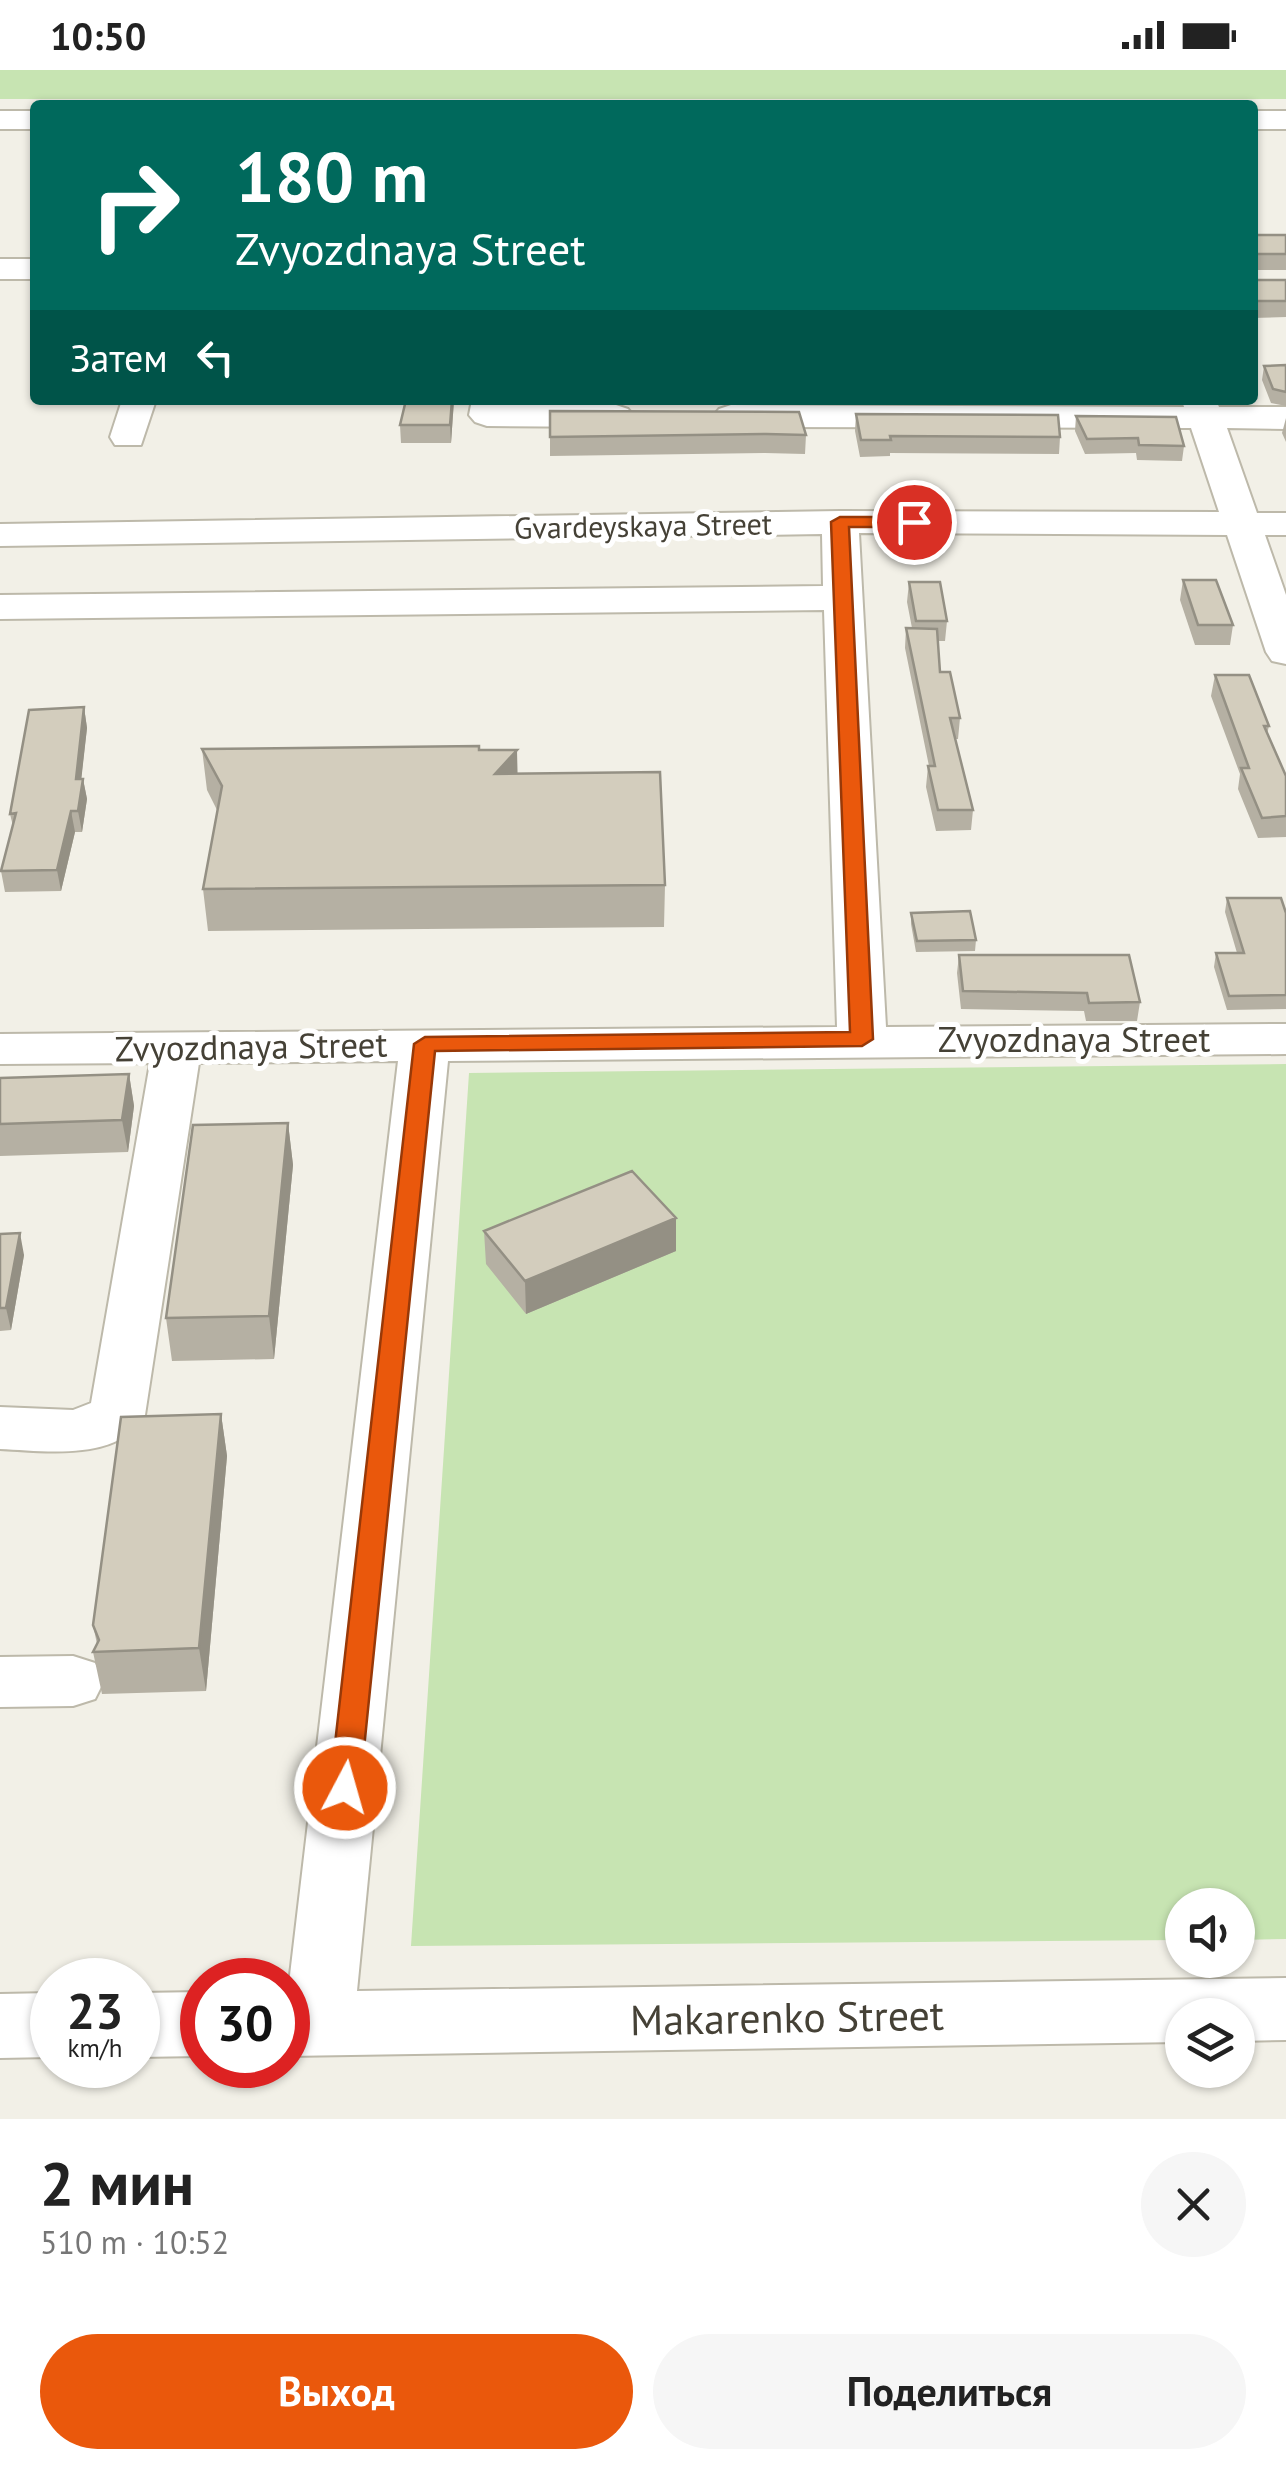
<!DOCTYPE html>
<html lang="ru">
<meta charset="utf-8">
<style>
:root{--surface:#fff;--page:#f6f6f6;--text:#222;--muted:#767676;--accent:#ea580c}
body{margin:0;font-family:"PT Sans",sans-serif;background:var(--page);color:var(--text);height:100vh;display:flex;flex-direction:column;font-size:38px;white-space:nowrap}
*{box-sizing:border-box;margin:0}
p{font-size:32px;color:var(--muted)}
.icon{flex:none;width:55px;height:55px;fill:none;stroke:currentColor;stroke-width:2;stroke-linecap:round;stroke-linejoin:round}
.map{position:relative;height:2049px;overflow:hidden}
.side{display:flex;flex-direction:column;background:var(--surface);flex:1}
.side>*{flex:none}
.guide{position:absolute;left:30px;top:30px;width:1228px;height:305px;border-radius:10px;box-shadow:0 2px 8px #0004;background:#00695c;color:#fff;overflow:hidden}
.buttons{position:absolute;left:1165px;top:1818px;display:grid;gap:20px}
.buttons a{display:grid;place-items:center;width:90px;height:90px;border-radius:50%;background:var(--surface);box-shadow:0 2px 8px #0004;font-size:50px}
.speed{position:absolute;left:30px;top:1888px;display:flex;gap:20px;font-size:50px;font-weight:700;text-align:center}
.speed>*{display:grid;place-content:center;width:130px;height:130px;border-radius:50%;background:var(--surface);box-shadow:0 2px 8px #0004;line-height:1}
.speed small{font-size:25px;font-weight:400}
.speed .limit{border:15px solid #d22;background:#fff;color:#111}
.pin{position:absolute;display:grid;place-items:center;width:85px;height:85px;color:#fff;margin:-42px;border:5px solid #fff;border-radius:50%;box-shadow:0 2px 10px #0007}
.me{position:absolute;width:110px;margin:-55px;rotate:6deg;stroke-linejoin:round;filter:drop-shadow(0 0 8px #0008)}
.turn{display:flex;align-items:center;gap:35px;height:210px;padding:0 40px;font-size:45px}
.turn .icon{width:130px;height:130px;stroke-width:2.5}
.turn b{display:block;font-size:70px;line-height:85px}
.then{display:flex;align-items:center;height:95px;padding:0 40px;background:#0003;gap:20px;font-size:38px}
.round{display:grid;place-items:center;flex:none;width:105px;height:105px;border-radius:52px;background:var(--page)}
.head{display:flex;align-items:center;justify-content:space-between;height:170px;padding:0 40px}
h1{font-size:60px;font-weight:700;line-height:75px}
.primary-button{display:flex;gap:20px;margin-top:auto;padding:20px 40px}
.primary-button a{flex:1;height:115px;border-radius:60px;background:var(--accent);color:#fff;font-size:40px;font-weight:700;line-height:115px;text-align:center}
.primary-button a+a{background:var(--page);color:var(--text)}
.status{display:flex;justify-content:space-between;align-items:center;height:70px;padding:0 50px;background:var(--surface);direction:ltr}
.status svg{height:28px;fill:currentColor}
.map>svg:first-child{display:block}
.green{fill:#c7e4b2}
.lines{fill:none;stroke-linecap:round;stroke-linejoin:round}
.minor-casing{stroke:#bdb9aa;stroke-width:4}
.minor{fill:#fff;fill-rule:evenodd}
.wall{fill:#b5b0a3}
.shaded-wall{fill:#949084}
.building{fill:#d3cdbd;stroke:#949084;stroke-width:2.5}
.route{fill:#ea580c;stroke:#983908;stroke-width:2.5}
.labels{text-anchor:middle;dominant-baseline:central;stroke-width:10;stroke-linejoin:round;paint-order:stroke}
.far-street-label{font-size:30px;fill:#454136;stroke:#fff}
.street-label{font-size:35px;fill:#454136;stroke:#fff}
.near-street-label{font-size:42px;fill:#454136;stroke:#fff}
</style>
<div class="status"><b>10:50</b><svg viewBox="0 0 49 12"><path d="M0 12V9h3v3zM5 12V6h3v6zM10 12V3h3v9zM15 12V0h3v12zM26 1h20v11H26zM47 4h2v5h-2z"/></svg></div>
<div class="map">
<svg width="1286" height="2049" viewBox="0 0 1286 2049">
<rect width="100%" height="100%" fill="#f2f0e7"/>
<path class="green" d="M 0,0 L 1286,0 L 1286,29 L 0,29 Z
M 1286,994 L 1286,1869 L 1238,1870 L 1238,1835 L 1182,1835 L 1182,1870 L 411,1876 L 469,1003 Z"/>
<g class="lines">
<g class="minor-casing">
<path id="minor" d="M 0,41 L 35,41 L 35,59 L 0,59 Z
M 1252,41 L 1286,41 L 1286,59 L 1252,59 Z
M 0,189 L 35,189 L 35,209 L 0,209 Z
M 122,330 L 156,330 L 141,375 L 115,375 L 110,367 Z
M 472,330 L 616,335 L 628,339 L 634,346 L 628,353 L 616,357 L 487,356 L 475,352 L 469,345 Z
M 1182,330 L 1216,330 L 1219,337 L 1286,337 L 1286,359 L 1227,358 L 1257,443 L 1286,443 L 1286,465 L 1265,465 L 1286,525 L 1286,594 L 1272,591 L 1266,582 L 1227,465 L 859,463 L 886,957 L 1286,954 L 1286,984 L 448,991 L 357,1921 L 1286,1908 L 1286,1970 L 1238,1971 L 1238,1945 L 1182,1945 L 1182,1972 L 288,1986 L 288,1922 L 398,991 L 199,993 L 145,1345 C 119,1392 46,1381 0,1379 L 0,1337 L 73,1340 L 91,1333 L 150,993 L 0,994 L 0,964 L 837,957 L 824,540 L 0,549 L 0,525 L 823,516 L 822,464 L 0,476 L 0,454 L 840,441 L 1219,442 L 1191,358 L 731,357 L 719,353 L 713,346 L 719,339 L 731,335 L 1184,337 Z
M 73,1586 L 95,1593 L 104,1611 L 95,1629 L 73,1636 L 0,1637 L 0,1587 Z
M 202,1922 L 202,1986 L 138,1987 L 138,1923 Z
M 52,1923 L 52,1987 L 0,1988 L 0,1924 Z"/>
</g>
<use href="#minor" class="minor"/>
</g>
<path class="wall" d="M 1252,165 L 1286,165 L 1286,200 L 1252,200 Z
M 1252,210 L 1286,210 L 1286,247 L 1252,248 Z
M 1286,295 L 1286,336 L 1271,333 L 1262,310 L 1264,296 Z
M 406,330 L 454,330 L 451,373 L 401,373 L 400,355 Z
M 551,330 L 790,330 L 790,332 L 551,331 Z
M 849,330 L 1053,330 L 1052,333 L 849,332 Z
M 1061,330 L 1167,330 L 1167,333 L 1062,333 Z
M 550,341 L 806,365 L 805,384 L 765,383 L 550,386 Z
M 856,344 L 1060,367 L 1059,384 L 890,383 L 890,386 L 860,387 L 855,361 Z
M 1076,346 L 1184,376 L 1182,391 L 1137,390 L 1136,383 L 1085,384 L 1075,361 Z
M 1286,348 L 1286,372 L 1282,363 Z
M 1183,510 L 1233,555 L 1230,575 L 1195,575 L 1180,530 Z
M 909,512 L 947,551 L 945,571 L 938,571 L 940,602 L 960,648 L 958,669 L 955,669 L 973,740 L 971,760 L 936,761 L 926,717 L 928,696 L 929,696 L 905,578 L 906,558 L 912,558 L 907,532 Z
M 1215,605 L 1269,656 L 1267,664 L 1286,706 L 1286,767 L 1258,768 L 1238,719 L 1240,704 L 1211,626 Z
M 84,637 L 87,658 L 81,709 L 83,709 L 87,729 L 82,762 L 75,762 L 61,821 L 5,822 L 1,801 L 13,756 L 10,744 Z
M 202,679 L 479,680 L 517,703 L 665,815 L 664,857 L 208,861 L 203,819 L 217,740 L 207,720 Z
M 1227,828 L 1286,843 L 1286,939 L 1227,940 L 1214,897 L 1216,883 L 1237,883 L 1225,842 Z
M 911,843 L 976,870 L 975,881 L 916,882 L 911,854 Z
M 959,885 L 1140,932 L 1137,951 L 1086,951 L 1084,941 L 961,939 L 957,903 Z
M 129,1004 L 134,1036 L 128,1082 L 0,1086 L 0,1008 Z
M 288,1053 L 293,1095 L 274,1289 L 172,1291 L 166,1248 Z
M 676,1148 L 676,1181 L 526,1244 L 486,1194 L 484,1161 Z
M 0,1164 L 24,1185 L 11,1260 L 0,1261 Z
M 221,1344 L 227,1386 L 206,1621 L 102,1624 L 93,1582 L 97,1574 L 93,1555 Z"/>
<path class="shaded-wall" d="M 452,330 L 454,330 L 451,373 L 450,355 Z
M 84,637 L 87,658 L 79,730 L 76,709 Z
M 517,680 L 518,721 L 495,704 Z
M 83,709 L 87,729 L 82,762 L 78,741 Z
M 71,741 L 75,762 L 61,821 L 57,800 Z
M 129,1004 L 134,1036 L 128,1082 L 122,1050 Z
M 288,1053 L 293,1095 L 274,1289 L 269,1246 Z
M 676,1148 L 676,1181 L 526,1244 L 525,1211 Z
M 20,1163 L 24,1185 L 11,1260 L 6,1238 Z
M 221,1344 L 227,1386 L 206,1621 L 199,1578 Z"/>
<path class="building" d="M 1252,165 L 1286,165 L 1286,184 L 1252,184 Z
M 1252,210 L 1286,210 L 1286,231 L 1252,231 Z
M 1286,295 L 1286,322 L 1273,319 L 1264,296 Z
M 406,330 L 452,330 L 450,355 L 400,355 Z
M 550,341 L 799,342 L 806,365 L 766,364 L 550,367 Z
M 856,344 L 1058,345 L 1060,367 L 890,366 L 891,370 L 861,370 Z
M 1076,346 L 1176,347 L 1184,376 L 1139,375 L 1138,368 L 1087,369 Z
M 1183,510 L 1216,510 L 1233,555 L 1198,555 Z
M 909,512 L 940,512 L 947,551 L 916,551 Z
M 906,558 L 937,559 L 940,602 L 950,602 L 960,648 L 950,648 L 973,740 L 938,740 L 928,696 L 935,696 Z
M 1215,605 L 1249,605 L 1269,656 L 1264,656 L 1286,706 L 1286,746 L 1262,748 L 1241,698 L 1249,698 Z
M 84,637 L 76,709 L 83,709 L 78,741 L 71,741 L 57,800 L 1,801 L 16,743 L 10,744 L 29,640 Z
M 479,676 L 479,680 L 517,680 L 495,704 L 660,702 L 665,815 L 203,819 L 222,716 L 202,679 Z
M 1227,828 L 1281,828 L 1286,843 L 1286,925 L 1229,926 L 1216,883 L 1244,883 Z
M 970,841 L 976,870 L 917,871 L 911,843 Z
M 959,885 L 1129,885 L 1140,932 L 1089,933 L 1087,923 L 963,921 Z
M 129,1004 L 122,1050 L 0,1054 L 0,1008 Z
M 288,1053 L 269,1246 L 166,1248 L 193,1055 Z
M 632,1101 L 676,1148 L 525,1211 L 484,1161 Z
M 20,1163 L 6,1238 L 0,1238 L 0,1164 Z
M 221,1344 L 199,1578 L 93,1582 L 99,1570 L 93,1555 L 121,1347 Z"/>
<path class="route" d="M 840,447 L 914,447 L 922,452 L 914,457 L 849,457 L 873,969 L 862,976 L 435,981 L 360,1718 L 355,1727 L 345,1731 L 334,1727 L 330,1718 L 414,974 L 425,967 L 850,962 L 831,452 Z"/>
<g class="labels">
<g class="far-street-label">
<text transform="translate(643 455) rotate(-1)">Gvardeyskaya Street</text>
</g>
<g class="street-label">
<text x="1074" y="969">Zvyozdnaya Street</text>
<text transform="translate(251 976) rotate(-1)">Zvyozdnaya Street</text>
</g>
<g class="near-street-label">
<text transform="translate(787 1947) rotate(-1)">Makarenko Street</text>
</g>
</g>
</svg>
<div class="buttons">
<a><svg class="icon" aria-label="sound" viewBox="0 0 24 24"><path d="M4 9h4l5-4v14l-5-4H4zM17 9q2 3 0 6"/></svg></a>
<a><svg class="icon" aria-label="layers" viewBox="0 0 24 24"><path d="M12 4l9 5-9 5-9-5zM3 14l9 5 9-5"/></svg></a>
</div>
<div class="speed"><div>23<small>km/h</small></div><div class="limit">30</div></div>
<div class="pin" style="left:914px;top:452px;background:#d93025"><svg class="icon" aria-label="arrive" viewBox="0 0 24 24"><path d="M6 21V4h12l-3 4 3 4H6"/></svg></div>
<svg class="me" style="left:345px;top:1718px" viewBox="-20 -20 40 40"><circle r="17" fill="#ea580c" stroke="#fff" stroke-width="3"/><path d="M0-11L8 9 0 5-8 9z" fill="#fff"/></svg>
<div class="guide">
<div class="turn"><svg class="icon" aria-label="right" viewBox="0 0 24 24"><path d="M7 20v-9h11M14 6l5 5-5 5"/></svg><div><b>180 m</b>Zvyozdnaya Street</div></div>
<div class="then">Затем<svg class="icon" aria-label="left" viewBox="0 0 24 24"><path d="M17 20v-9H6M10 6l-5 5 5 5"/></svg></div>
</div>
</div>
<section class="side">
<div class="head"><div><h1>2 мин</h1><p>510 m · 10:52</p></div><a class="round"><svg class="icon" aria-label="close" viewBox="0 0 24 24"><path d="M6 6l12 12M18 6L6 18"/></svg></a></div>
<div class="primary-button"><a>Выход</a><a>Поделиться</a></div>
</section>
